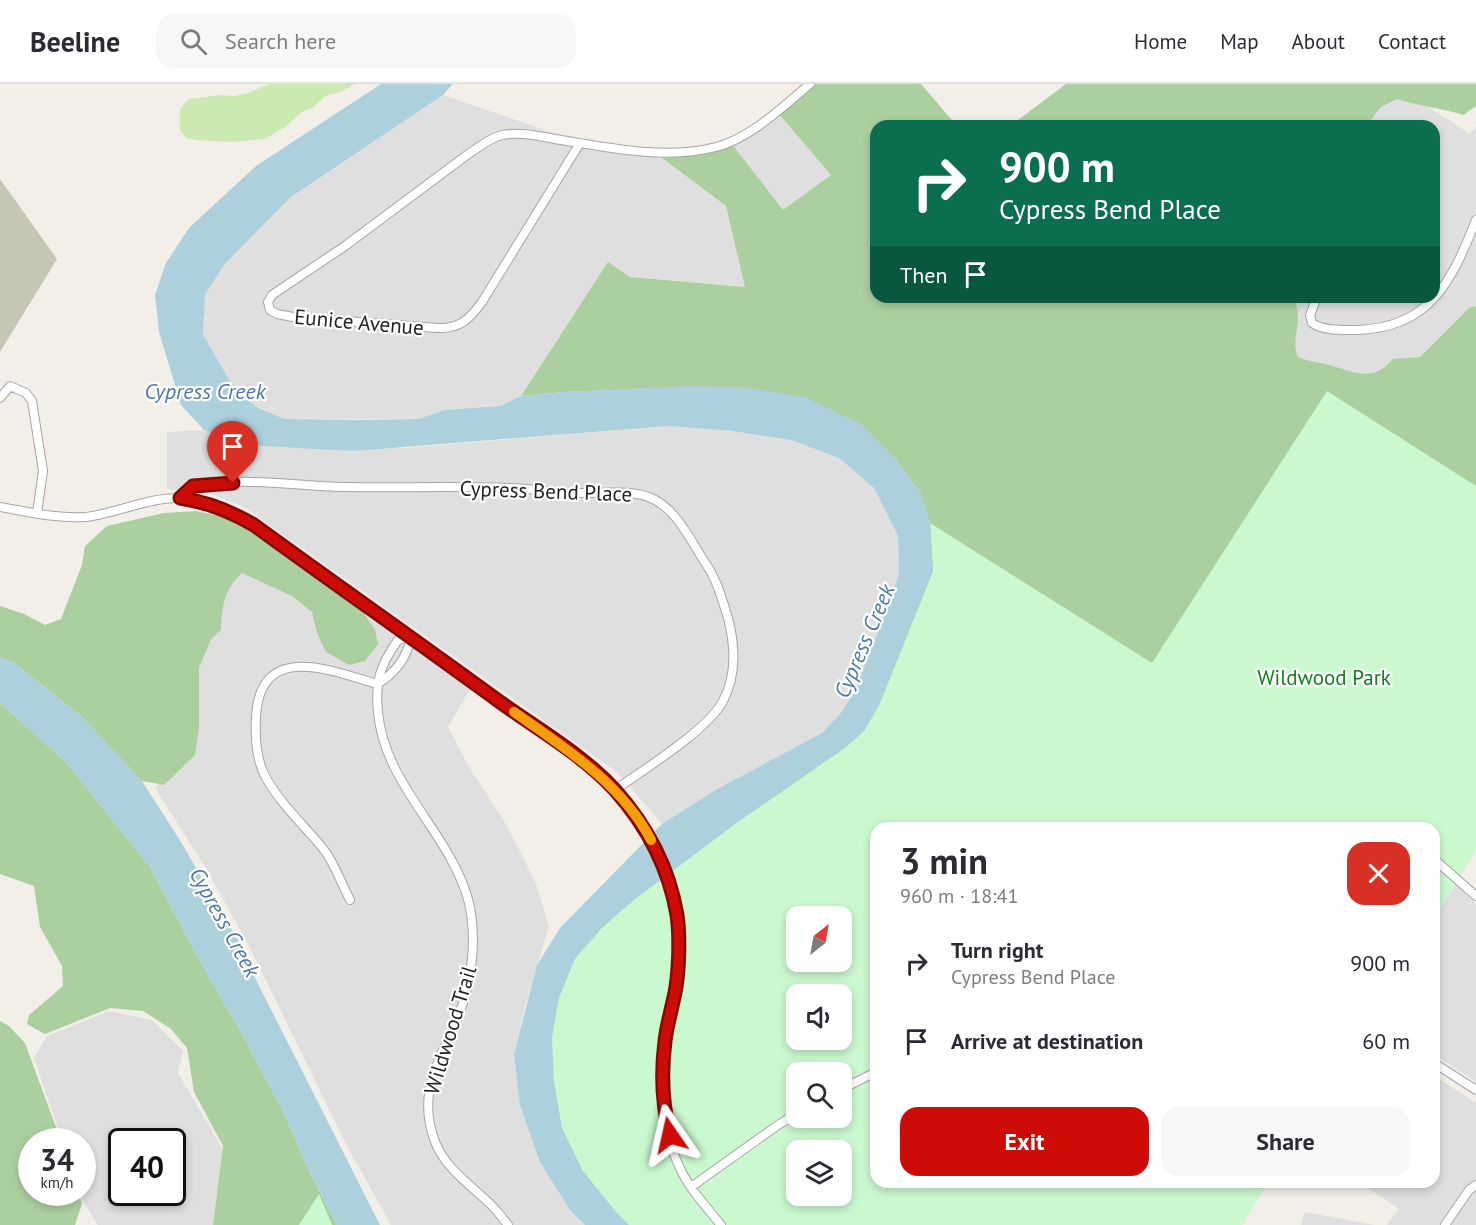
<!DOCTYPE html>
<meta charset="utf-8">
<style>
:root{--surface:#fff;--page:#f7f7f7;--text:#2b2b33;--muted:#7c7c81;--line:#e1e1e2;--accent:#cd0c07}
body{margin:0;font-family:"PT Sans",sans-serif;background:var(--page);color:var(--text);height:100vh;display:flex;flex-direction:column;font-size:22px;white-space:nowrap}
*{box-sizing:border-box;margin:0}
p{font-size:20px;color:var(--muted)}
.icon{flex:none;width:33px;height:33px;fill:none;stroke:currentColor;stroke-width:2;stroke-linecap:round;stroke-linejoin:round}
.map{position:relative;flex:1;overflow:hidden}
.side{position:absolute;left:870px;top:738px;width:570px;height:366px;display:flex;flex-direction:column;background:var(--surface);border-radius:18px;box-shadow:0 3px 9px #0003}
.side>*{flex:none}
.banner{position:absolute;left:870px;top:36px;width:570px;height:183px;border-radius:18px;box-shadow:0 3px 9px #0003;background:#0b6e4f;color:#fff;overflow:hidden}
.needle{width:39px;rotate:31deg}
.buttons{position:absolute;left:786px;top:822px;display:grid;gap:12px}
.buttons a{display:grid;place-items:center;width:66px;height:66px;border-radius:12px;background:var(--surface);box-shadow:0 3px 9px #0003;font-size:30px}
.speed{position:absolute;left:18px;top:1044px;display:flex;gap:12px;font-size:30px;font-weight:700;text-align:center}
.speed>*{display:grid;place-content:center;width:78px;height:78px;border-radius:50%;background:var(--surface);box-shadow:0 3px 9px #0003;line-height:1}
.speed small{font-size:15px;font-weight:400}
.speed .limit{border:3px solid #111;border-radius:9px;background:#fff;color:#111}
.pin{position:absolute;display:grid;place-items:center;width:51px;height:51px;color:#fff;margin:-62px -26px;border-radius:50% 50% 50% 0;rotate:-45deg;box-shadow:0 0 6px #0007}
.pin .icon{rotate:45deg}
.me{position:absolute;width:66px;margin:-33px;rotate:349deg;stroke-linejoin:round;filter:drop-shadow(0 0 4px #0008)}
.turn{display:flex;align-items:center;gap:21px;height:126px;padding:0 30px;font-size:27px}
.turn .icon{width:78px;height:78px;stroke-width:2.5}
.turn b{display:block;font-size:42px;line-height:51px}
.then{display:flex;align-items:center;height:57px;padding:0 30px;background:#0003;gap:12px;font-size:22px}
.round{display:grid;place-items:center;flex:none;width:63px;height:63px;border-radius:18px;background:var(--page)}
.head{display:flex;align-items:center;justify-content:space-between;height:102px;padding:0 30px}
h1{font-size:36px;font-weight:800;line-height:45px}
.primary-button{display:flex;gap:12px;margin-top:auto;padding:12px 30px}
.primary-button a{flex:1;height:69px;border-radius:18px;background:var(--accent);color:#fff;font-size:24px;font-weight:800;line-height:69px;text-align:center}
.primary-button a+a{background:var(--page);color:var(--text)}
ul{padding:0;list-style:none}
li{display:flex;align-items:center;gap:18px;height:78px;padding:0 30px}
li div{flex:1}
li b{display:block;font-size:22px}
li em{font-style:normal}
header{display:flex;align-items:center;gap:36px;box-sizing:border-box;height:84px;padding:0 30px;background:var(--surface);border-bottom:2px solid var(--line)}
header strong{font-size:28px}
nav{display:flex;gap:33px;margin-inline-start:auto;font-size:21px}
.search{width:420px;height:54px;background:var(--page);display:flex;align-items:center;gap:15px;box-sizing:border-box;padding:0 21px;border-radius:18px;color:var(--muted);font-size:22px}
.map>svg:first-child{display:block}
.residential{fill:#e0dfdf;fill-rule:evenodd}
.construction{fill:#c6c6b5}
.grass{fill:#cce9b2}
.forest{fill:#accfa0;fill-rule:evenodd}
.park{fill:#caf8cf;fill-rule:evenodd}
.water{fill:#acd1dd}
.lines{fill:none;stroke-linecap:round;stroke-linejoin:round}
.minor-casing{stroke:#a6a6a6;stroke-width:10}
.minor{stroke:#fff;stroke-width:8}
.route-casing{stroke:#850805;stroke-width:15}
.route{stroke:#cd0c07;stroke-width:10}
.slow{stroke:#f59e0b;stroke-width:10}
.labels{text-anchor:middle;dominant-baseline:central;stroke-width:4.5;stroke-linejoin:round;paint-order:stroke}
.street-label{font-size:21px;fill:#222;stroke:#fff}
.park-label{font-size:21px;fill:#10801c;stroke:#fff}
.water-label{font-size:22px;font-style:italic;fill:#4d78a8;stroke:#fff}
</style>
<header>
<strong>Beeline</strong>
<div class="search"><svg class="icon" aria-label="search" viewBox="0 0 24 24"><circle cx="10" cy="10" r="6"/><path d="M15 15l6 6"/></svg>Search here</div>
<nav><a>Home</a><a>Map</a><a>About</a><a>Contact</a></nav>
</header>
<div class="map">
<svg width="1476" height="1141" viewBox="0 0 1476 1141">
<rect width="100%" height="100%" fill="#f2efe9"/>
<path class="residential" d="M 1374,0 L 1393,0 L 1470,50 L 1476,42 L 1476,276 L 1420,366 L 1222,241 L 1240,213 L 1434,213 L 1434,42 L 1348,42 Z
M 443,11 L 566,53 L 662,74 L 726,122 L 746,203 L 630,193 L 608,179 L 521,312 L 500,322 L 444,326 L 419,335 L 284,335 L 246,317 L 236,308 L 203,250 L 205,211 L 224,181 L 291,113 Z
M 778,29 L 831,91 L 783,127 L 732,60 Z
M 669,342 L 732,347 L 791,356 L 839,374 L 874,404 L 898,452 L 899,489 L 888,523 L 854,609 L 840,630 L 822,649 L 717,705 L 662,740 L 618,689 L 244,423 L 206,408 L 167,405 L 167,348 L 204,346 L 261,362 L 404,364 Z
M 260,458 L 470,605 L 448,643 L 469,683 L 504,737 L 524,775 L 536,800 L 549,842 L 523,930 L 514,970 L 570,1126 L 585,1141 L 391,1141 L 348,1064 L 248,860 L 207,786 L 155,704 L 187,670 L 188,603 L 206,534 Z
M 1456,800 L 1476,820 L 1476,998 L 1434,970 L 1434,833 Z
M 109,927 L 152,936 L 183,967 L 178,989 L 229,1076 L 217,1141 L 98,1141 L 80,1112 L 79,1109 L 82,1108 L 82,1058 L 62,1057 L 34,974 L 47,952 ZM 122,1058 L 172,1058 L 172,1108 L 122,1108 Z
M 1434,992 L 1476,1019 L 1476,1141 L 1387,1141 L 1399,1125 L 1359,1098 L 1434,1098 Z
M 1305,1128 L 1374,1141 L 1301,1141 Z"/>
<path class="construction" d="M 0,95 L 57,175 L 0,268 Z"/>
<path class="grass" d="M 270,0 L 355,0 L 340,8 L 325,12 L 314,23 L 302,28 L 285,43 L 265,55 L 231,58 L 196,56 L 187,54 L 180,47 L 180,25 L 188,15 L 222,11 L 234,12 L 248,9 Z"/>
<path class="forest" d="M 814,0 L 921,0 L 957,42 L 876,42 L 876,213 L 1293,213 C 1306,238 1289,253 1298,273 C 1307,277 1317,278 1326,280 C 1353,287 1372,300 1393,275 L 1420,273 L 1469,224 L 1476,222 L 1476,763 L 1434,744 L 876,744 L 842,988 L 796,988 L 698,1091 L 864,647 L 921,410 L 898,378 L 859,339 L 619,306 L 564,308 L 521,312 L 608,178 L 630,193 L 745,203 L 726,122 L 662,74 C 686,72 710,71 732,60 L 783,126 L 831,91 L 778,29 ZM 796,832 L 842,832 L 842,878 L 796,878 ZM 796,910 L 842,910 L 842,956 L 796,956 Z
M 1066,0 L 1476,0 L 1476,22 L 1463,31 C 1441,24 1419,22 1397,15 L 1381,23 L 1366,42 L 1010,42 Z
M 196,427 L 229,434 L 261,452 L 361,525 L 375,546 L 378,560 L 365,577 L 349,581 L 326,568 L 317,549 L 312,528 L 292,512 L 242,489 C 224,505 222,522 221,546 L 211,555 L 199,584 L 199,644 L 195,671 L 164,701 L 142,697 L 80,631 L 14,579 L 0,573 L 0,522 L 24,530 L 45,541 L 61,535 L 82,481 L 85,462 L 107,442 L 164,429 Z
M 0,619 L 67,679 L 150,783 L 201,879 L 243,952 L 284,1029 L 309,1087 L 337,1141 L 213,1141 L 223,1062 L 194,1008 L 187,964 L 171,945 L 143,927 L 110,924 L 45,950 L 27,940 L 29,931 L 63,902 L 62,882 L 40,843 L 34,802 L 0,790 Z
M 0,937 L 9,942 L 25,959 L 61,1057 L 32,1058 L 32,1108 L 78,1109 L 82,1120 L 75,1141 L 0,1141 Z"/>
<path class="park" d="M 1327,307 L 1476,402 L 1476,767 L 1434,833 L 1434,744 L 876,744 L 876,1098 L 1268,1098 L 1242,1141 L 629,1141 L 617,1129 L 583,1087 L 562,1044 L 554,997 L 552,954 L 559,914 L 575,875 L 602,844 L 634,816 L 738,738 L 864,647 L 879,621 L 933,487 L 930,439 L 1152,579 ZM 796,832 L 842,832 L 842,878 L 796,878 ZM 796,910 L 842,910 L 842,956 L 796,956 ZM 796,988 L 842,988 L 842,1034 L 796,1034 ZM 796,1066 L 842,1066 L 842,1112 L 796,1112 Z
M 319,1110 L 332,1141 L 299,1141 Z"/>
<path class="water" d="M 381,0 L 453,0 L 443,11 L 291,113 L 224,181 L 205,211 L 203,250 L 236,308 L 257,323 L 284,335 L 364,336 L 419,335 L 444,326 L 500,322 L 521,312 L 564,308 L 689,302 L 745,303 L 804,313 L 859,339 L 898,378 L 921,410 L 930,437 L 933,487 L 879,621 L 864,647 L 845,664 L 738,738 L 634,816 L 602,844 L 575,875 L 559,914 L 552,954 L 554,997 L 562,1044 L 583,1087 L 617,1129 L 629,1141 L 585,1141 L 570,1126 L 540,1078 L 520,1021 L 514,970 L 537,881 L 560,844 L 662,740 L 717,705 L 822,649 L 840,630 L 854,609 L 888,523 L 899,489 L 898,452 L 874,404 L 839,374 L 791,356 L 732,347 L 669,342 L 354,367 L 261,362 L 204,346 L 181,321 L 159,248 L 155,211 L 166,179 L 189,144 L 256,82 Z
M 0,573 L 14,579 L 80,631 L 142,697 L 181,758 L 242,863 L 249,882 L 380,1141 L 337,1141 L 309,1087 L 284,1029 L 243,952 L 201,879 L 150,783 L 67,679 L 0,619 Z"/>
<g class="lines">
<g class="minor-casing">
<path id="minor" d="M 1414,42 L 1414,41
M 580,59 L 482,218 C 469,236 459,245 437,244 L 293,233 L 277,230 L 270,226 L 268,218 L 272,211 L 345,162 L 467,71 C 478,64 489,54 502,51 C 521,47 543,53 561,56 C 611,64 666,76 716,63 C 751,54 782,23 810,0
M 1317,213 L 1310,231 L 1312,239 C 1324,247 1342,246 1357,246 C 1431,244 1452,196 1476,136
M 0,314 L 10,302 L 26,309 L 32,317 L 43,387 L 37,429
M 180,414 C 189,405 195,402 208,400 C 252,394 299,402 344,403 C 399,404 455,402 511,404 C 532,405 553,408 575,409 C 599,410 633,404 655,416 C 678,428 692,459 706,480 C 717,496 722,515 728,534 C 735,561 737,591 723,617 C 708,646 643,686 615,706
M 0,423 C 28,428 58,435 86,433 C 118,429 149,413 181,414 C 207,414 232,428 253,441 C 336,500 418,558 501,618 C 536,644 589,675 617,708 C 647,744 669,784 677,831 C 683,872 672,913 665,954 C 657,1002 663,1064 692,1105 C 701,1117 711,1129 721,1141
M 377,600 C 396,589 407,574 411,553 L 398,556 C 380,581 375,598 378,628 C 384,700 449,748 468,815 C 478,854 472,899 457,935 C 438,979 416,1012 436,1060 C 446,1084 469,1100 487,1117 C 495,1124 502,1133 508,1141
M 1434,775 L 1476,812
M 350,816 C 342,801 335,781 325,767 C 305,742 280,720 265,692 C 256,675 255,652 256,633 C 260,557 330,586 377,600
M 1434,979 L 1476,1006
M 842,1005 L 876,988
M 691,1103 L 778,1041 L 796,1030
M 1445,1141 L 1469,1106 L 1476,1101"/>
</g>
<use href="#minor" class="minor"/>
</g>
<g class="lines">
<g class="route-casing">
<path id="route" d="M 233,399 L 193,402 L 180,414 C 208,418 230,427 254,441 C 335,500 418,558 500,618 C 539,646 583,671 615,706 C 647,742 669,784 677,831 C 680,851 679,883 676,903 C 673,921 667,939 665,957 C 661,988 662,1020 670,1051"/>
</g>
<use href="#route" class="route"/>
<path class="slow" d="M 514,628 C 565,664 621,699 651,756"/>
</g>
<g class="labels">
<g class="street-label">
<text transform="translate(359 238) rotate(5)">Eunice Avenue</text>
<text transform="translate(546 407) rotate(2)">Cypress Bend Place</text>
<text transform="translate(450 946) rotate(-73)">Wildwood Trail</text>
</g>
<g class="park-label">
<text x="1324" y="593">Wildwood Park</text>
</g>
<g class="water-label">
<text x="205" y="307">Cypress Creek</text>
<text transform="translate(864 557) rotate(-67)">Cypress Creek</text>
<text transform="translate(225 838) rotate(61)">Cypress Creek</text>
</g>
</g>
</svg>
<div class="buttons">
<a><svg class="needle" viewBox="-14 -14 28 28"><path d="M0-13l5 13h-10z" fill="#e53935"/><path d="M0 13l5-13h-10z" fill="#7c7c81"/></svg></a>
<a><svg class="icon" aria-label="sound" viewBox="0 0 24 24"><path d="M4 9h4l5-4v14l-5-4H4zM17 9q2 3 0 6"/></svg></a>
<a><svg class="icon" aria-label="search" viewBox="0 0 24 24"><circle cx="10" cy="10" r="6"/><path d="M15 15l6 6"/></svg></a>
<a><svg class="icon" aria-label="layers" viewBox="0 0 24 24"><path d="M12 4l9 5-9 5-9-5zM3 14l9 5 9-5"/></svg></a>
</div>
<div class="speed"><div>34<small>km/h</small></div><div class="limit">40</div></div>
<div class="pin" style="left:233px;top:399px;background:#d93025"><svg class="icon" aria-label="arrive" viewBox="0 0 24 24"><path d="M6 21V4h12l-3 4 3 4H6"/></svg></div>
<svg class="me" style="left:670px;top:1051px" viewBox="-20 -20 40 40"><path d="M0-17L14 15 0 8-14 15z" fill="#cd0c07" stroke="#fff" stroke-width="4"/></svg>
<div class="banner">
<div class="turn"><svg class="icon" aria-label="right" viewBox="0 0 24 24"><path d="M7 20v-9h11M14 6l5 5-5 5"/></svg><div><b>900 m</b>Cypress Bend Place</div></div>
<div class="then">Then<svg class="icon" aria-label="arrive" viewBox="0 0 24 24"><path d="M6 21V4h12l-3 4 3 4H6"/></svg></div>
</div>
<section class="side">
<div class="head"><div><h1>3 min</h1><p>960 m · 18:41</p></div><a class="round" style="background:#d93025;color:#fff"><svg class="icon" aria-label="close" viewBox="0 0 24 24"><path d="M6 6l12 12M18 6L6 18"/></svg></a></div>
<ul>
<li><svg class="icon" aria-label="right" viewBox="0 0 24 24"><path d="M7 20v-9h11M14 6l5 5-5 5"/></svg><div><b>Turn right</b><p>Cypress Bend Place</p></div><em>900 m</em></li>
<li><svg class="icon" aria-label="arrive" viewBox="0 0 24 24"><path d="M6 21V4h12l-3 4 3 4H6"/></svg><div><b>Arrive at destination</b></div><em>60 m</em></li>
</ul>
<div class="primary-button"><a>Exit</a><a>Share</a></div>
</section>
</div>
